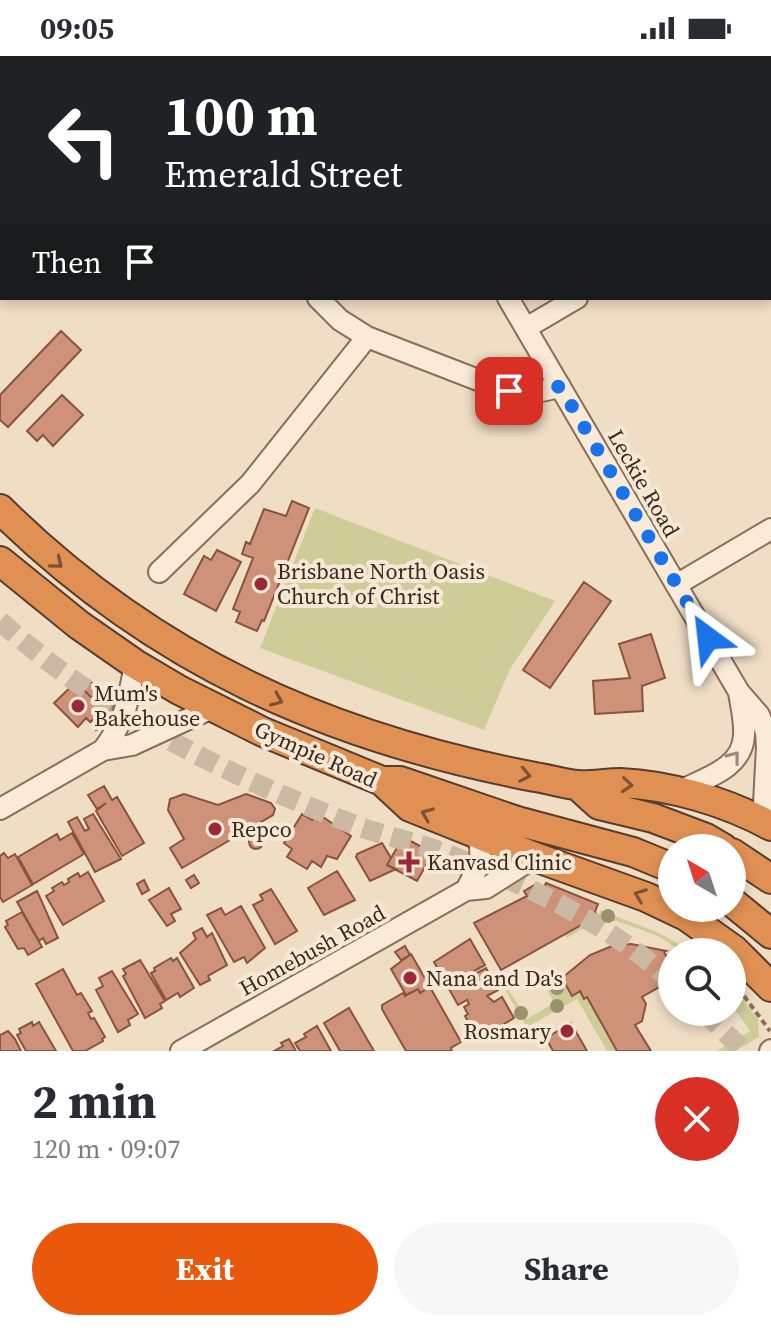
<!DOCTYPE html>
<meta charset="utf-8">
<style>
:root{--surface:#fff;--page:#f7f7f7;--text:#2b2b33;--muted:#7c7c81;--accent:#ea580c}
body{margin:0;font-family:"Source Serif 4",serif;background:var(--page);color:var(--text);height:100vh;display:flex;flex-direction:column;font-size:30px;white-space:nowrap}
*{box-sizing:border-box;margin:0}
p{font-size:26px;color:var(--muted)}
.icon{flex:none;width:44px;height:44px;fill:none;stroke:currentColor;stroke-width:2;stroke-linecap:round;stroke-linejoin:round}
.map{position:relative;height:995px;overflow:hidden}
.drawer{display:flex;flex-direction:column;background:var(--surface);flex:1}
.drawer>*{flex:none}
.top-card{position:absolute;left:0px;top:0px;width:772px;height:244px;box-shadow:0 4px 12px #0003;background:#202124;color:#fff;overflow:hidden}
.needle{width:52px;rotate:321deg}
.buttons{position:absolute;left:658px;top:778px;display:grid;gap:16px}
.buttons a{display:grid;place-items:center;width:88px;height:88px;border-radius:50%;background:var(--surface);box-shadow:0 4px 12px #0003;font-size:40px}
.pin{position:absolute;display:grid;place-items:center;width:68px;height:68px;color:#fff;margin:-34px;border-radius:16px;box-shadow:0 4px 12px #0006}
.me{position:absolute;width:88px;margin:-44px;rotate:330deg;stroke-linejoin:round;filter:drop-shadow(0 0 6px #0008)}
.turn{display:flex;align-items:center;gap:28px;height:168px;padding:0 32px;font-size:36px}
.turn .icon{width:104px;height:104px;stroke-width:2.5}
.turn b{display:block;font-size:56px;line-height:68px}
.then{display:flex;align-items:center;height:76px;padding:0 32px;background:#0003;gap:16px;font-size:30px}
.round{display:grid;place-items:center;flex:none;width:84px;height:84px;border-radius:42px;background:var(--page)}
.head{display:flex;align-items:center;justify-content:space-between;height:136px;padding:0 32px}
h1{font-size:48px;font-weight:700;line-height:60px}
.primary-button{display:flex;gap:16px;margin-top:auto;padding:16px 32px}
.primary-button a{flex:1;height:92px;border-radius:48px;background:var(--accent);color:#fff;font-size:32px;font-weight:700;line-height:92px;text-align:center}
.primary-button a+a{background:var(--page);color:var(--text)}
.status{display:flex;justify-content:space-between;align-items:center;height:56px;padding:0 40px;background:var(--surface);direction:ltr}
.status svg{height:22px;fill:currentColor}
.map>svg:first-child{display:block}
.green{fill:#cecd98}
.building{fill:#ce9279;stroke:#8a533f;stroke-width:2}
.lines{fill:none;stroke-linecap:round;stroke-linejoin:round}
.minor-tunnel{stroke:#cbb9a3;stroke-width:20;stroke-dasharray:20 10;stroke-linecap:butt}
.minor-casing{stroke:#8a6e5a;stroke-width:24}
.highway-casing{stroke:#583c2e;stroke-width:32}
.path{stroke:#8a6e5a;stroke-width:4;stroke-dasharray:6 4;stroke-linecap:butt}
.minor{stroke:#f9ebd8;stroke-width:20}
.highway{stroke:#e09053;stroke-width:28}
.tree{fill:#98936c}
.oneway{stroke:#7c5233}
.oneway2{stroke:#9a8a7b}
.route{stroke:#1a73e8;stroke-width:14;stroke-dasharray:0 25.2}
.poi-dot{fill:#9a2938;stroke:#f6e8d4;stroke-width:3}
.labels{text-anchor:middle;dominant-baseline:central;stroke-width:8;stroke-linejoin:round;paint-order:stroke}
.street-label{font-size:22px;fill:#3a281e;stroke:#f6e8d4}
.poi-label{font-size:22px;fill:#3a281e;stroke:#f6e8d4;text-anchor:start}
</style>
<div class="status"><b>09:05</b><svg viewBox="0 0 49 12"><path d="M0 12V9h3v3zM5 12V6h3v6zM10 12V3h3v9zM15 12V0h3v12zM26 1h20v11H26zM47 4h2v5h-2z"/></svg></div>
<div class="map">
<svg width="771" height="995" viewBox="0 0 771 995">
<rect width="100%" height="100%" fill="#efddc4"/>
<path class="green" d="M 315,452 L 555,545 L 510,613 L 484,674 L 260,592 Z
M 600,854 L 659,877 L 693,896 L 682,896 L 658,880 L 617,865 L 596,865 L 567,882 L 564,878 L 598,860 Z
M 502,916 L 510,931 L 508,933 L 527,963 L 554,947 L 546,931 L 562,922 L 572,939 L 580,935 L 584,943 L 587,941 L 617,995 L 607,995 L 577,943 L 527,971 L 497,920 Z
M 732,931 L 758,963 L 759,981 L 735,995 L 717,995 L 750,975 L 732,949 Z"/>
<path class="building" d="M 0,101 L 2,105 L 0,206 Z
M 61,275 L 81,294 L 8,371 L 0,364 L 0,339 Z
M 62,339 L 83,359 L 53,390 L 43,379 L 37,385 L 27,375 Z
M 292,445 L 309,452 L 264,565 L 262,564 L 257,575 L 236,566 L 240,556 L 233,553 L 253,502 L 242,498 L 246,486 L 250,488 L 264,453 L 286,460 Z
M 217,494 L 241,506 L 216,555 L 184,538 L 204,500 L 211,504 Z
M 584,526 L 611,545 L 550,632 L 523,614 Z
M 651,578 L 665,622 L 642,630 L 643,655 L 595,658 L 593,625 L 630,622 L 619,588 Z
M 90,625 L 114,649 L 111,665 L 96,674 L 91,665 L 101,659 L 102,652 L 83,633 Z
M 76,626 L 102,652 L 101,659 L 90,666 L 86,662 L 78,671 L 54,647 Z
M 104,730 L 112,744 L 117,741 L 144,787 L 122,800 L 96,755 L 106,747 L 97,753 L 88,739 Z
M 246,738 L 271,747 L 275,753 L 273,759 L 182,812 L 170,792 L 184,783 L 168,754 L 170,743 L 184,738 L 218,749 Z
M 317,757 L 351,780 L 337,803 L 327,800 L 321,811 L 312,805 L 307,813 L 287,801 L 292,793 L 284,787 L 302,758 L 312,764 Z
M 93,758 L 121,803 L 95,816 L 68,766 L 77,761 L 85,775 L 89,773 L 84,763 Z
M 72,777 L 84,798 L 33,828 L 18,801 L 57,778 L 60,784 Z
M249 786a7 7 0 1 1 14 0a7 7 0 1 1-14 0Z
M 403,781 L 433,797 L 417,825 L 387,809 Z
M 382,787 L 391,802 L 387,809 L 396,813 L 370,825 L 356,801 L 357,798 Z
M 4,797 L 8,802 L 15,798 L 32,829 L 3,846 L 0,841 L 0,800 Z
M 337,815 L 355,844 L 324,859 L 308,832 Z
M 88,816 L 104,845 L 63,869 L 46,840 L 54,835 L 52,832 L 62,826 L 64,829 L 69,826 L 68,823 L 78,817 L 80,821 Z
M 194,819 L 199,827 L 191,832 L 186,824 Z
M 144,824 L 149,834 L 142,838 L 137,828 Z
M 546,827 L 598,848 L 595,856 L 597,860 L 501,914 L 474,867 L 527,840 L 524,835 L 536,828 L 544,831 Z
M 169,832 L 181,853 L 171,858 L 175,865 L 167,870 L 149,844 Z
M 271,833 L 297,875 L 275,888 L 253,849 L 263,844 L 260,839 Z
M 37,835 L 58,882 L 46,888 L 43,882 L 39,885 L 17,846 Z
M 241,850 L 265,892 L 247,907 L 244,901 L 234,906 L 207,859 L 221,852 L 225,859 Z
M 22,856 L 42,891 L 28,899 L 24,892 L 18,893 L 5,871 L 8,869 L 6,865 Z
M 202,872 L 207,881 L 212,877 L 227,909 L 208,920 L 210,924 L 200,929 L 180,897 L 196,883 L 193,877 Z
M 470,883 L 485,909 L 474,915 L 475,918 L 486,912 L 498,934 L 487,940 L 494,946 L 502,941 L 514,962 L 487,978 L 483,970 L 474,976 L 465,960 L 468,958 L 464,951 L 469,948 L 467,944 L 458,949 L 449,933 L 453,930 L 446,918 L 442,921 L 434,906 Z
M 631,888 L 666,895 L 664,896 L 672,910 L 672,924 L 642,941 L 646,948 L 642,965 L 635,969 L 651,995 L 617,995 L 587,941 L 584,943 L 580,935 L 572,940 L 562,922 L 590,899 L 612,890 Z
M 405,890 L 410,899 L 401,904 L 395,896 Z
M 411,898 L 430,931 L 420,937 L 418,933 L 406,939 L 391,913 Z
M 171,902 L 173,905 L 177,902 L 194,932 L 180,941 L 178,937 L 166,944 L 151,917 L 155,915 L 154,912 Z
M 140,904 L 165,945 L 160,948 L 162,952 L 145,962 L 123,920 L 126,918 L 123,913 Z
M 63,913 L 77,939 L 81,937 L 92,955 L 88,957 L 91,963 L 94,962 L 105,981 L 102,983 L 103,985 L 85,995 L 73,995 L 36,928 Z
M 112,915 L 138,958 L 128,964 L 130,969 L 118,976 L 96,934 L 103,930 L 99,922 Z
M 430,931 L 461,986 L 451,992 L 452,995 L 406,995 L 382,953 L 382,949 L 403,937 L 405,940 L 418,933 L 420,937 Z
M 349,952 L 374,995 L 340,995 L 324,967 Z
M 32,966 L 33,970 L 39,966 L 56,995 L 26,995 L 17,979 L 21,977 L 19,973 Z
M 571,967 L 587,995 L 553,995 L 546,982 Z
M 317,970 L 331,995 L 300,995 L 295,987 L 306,981 L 304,978 Z
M 8,975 L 15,983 L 21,995 L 0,995 L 0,979 Z
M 289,983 L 296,995 L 274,995 L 283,990 L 281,987 Z"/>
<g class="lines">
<path class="minor-tunnel" d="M 0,565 C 105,660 229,720 360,771 C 389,781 419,787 447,798 C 525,828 611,868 672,926
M 704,956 L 744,995"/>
<g class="minor-casing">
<path id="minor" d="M 116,0 L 117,2
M 364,0 L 365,2
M 400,2 L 403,0
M 770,128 L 771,128
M 318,242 L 340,264 L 367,281 L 491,329 C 516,338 535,339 560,330
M 508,242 L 739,636 L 759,659 L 766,676 L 767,691 L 763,766
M 526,272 L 577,242
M 159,516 L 250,428 L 367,281
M 676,529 L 771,473
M 103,694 C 126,663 128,646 135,608
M 676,737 C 701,723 743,714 744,679 C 745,665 741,650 739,636
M 0,753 L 103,694 L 132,689 L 212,652
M 466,834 L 481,805 L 479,779
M 181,995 L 466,834 L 486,832 L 535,801
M 770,995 L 771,994"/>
</g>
<g class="highway-casing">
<path id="highway" d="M 0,453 C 153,604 326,681 535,721 C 549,723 563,728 577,729 C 591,730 606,727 620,727 C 670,729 727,746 771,770
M 0,505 L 79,569 L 135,608 L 179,634 L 263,676 L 382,725 L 410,751 L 535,801 L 646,841 L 686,860 L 734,894 L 771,931
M 383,725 L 400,725 L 517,765 L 633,796 L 672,812
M 577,729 L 599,749 L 653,762 L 706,782 L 723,792
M 732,797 L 771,823
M 732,846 L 771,878"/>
</g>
<path class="path" d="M 744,940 L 770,975"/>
<use href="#minor" class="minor"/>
<use href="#highway" class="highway"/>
</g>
<g class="tree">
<circle cx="608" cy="860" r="7"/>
<circle cx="557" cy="932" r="7"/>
<circle cx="557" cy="950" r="7"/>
<circle cx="521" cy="957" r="7"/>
</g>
<defs><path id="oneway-chevron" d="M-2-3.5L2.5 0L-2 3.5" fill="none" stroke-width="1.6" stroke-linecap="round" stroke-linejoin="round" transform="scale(2)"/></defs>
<g class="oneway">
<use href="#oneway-chevron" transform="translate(57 507) rotate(40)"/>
<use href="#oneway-chevron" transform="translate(277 644) rotate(23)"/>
<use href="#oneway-chevron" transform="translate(525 719) rotate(11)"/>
<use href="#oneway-chevron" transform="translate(627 729) rotate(5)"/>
<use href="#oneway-chevron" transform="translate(427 758) rotate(-158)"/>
<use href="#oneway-chevron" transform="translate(640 839) rotate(-159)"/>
</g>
<use class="oneway2" href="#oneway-chevron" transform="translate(734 701) rotate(-52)"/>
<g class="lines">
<path class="route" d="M 509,335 L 541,337 L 560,330 L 708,582"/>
</g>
<g class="poi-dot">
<circle cx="261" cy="528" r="8"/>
<circle cx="78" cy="650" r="8"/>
<circle cx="215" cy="773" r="8"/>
<path d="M405 794h8v8h8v8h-8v8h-8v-8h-8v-8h8z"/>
<circle cx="410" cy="922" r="8"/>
<circle cx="567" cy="975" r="8"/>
</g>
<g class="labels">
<g class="street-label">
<text transform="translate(644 427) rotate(60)">Leckie Road</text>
<text transform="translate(316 698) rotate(24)">Gympie Road</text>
<text transform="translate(312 894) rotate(-29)">Homebush Road</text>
</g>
<g class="poi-label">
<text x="277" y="515">Brisbane North Oasis<tspan x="277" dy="25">Church of Christ</tspan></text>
<text x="94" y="637">Mum's<tspan x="94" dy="25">Bakehouse</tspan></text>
<text x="231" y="773">Repco</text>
<text x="427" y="806">Kanvasd Clinic</text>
<text x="426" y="922">Nana and Da's</text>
<text x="551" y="975" text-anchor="end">Rosmary</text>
</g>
</g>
</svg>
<div class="buttons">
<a><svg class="needle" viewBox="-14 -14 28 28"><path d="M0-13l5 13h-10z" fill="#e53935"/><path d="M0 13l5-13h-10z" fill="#7c7c81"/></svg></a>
<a><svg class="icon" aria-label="search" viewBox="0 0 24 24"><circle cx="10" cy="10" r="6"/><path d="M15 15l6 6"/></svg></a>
</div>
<div class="pin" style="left:509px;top:335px;background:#d93025"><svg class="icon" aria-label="arrive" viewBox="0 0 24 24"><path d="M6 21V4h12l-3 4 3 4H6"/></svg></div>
<svg class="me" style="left:708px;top:582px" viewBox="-20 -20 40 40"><path d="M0-17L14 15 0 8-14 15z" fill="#1a73e8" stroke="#fff" stroke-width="4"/></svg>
<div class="top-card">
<div class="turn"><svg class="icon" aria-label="left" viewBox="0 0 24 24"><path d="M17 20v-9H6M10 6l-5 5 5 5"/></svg><div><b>100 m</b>Emerald Street</div></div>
<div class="then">Then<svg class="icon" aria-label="arrive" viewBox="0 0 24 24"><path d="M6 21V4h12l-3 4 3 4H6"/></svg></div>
</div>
</div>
<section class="drawer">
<div class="head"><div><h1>2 min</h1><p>120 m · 09:07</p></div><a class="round" style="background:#d93025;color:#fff"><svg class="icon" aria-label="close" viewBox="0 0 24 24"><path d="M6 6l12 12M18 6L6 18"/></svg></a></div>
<div class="primary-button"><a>Exit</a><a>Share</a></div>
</section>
